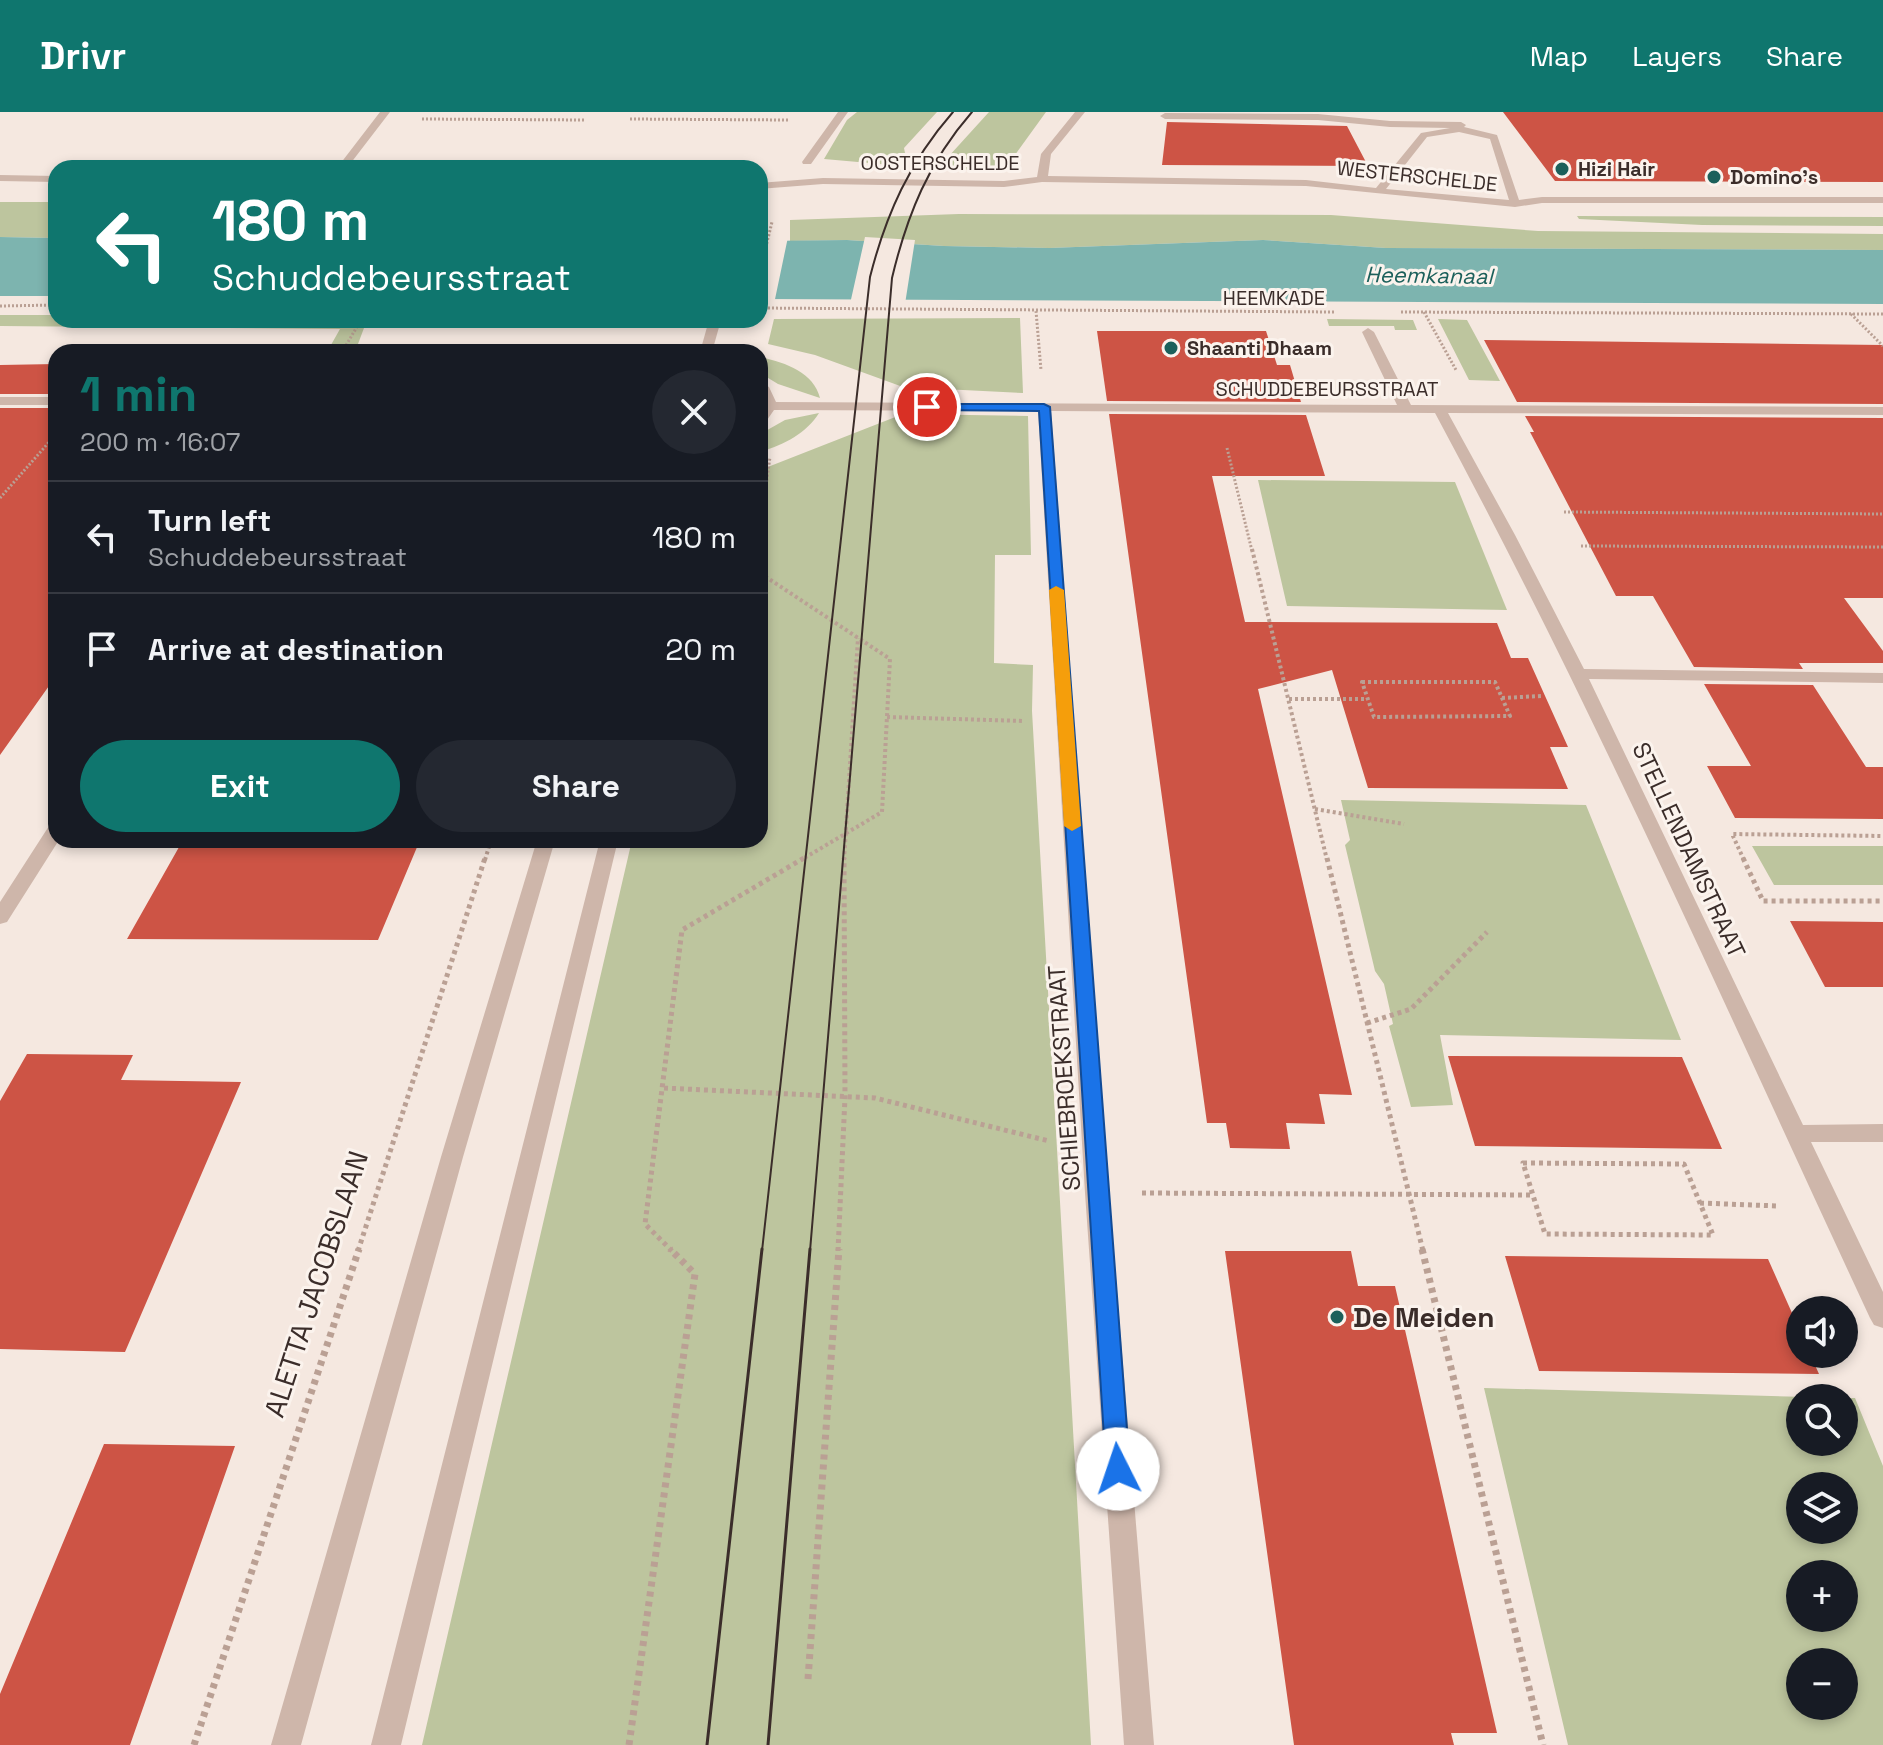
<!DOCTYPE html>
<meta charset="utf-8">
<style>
:root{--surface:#171b24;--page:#242831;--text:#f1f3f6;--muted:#9ea1a6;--line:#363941;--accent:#0f766e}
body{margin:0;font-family:"Space Grotesk",sans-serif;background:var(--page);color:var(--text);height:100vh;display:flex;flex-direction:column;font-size:30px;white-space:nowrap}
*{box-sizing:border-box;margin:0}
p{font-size:26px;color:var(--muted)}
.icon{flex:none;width:44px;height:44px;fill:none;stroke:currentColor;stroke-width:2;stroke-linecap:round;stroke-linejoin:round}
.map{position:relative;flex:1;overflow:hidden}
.drawer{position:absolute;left:48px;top:232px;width:720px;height:504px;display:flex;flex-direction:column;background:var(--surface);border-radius:24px;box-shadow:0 4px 12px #0003}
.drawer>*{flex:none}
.guide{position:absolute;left:48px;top:48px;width:720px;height:168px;border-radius:24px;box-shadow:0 4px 12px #0003;background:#0f766e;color:#fff;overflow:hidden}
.fabs{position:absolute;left:1786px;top:1184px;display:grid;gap:16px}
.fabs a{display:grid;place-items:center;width:72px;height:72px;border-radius:50%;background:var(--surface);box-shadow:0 4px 12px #0003;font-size:40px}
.pin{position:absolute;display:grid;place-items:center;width:68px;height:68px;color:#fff;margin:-34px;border:4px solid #fff;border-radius:50%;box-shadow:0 2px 8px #0007}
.me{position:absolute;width:88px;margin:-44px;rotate:356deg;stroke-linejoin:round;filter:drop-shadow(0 0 6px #0008)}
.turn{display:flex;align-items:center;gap:28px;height:168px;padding:0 32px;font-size:36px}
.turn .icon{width:104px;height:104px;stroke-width:2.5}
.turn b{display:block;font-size:56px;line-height:68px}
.round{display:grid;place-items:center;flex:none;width:84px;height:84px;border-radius:42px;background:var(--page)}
.overview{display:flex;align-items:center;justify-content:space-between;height:136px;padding:0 32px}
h1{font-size:48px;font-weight:800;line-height:60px;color:var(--accent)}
.primary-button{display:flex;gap:16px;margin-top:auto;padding:16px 32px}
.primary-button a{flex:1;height:92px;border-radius:48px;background:var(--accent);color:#fff;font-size:32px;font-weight:800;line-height:92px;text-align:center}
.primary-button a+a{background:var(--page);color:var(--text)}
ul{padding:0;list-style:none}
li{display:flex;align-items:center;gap:24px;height:112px;padding:0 32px;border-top:2px solid var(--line)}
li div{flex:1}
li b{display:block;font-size:30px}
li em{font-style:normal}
header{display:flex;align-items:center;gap:48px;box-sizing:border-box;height:112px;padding:0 40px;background:var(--accent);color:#fff}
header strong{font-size:38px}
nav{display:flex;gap:44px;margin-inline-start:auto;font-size:28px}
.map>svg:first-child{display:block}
.green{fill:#bdc59e;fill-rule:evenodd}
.water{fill:#7db4af}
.pier{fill:#f5e8e0}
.building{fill:#cd5445}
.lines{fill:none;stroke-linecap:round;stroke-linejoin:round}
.path-far3{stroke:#baa094;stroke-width:3;stroke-dasharray:2 2;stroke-linecap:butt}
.path-far2{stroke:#baa094;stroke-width:4;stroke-dasharray:3 3;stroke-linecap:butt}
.path-far1{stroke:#baa094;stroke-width:5;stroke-dasharray:4 4;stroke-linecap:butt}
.path{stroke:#baa094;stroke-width:7;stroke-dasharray:5 5;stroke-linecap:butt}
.minor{fill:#ceb6aa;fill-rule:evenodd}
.tram-far1{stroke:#3b2d2a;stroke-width:2}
.tram{stroke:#3b2d2a;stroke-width:3}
.route{fill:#1a73e8;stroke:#114b97;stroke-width:2}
.slow{fill:#f59e0b}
.poi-dot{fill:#1c605b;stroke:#fbf3ed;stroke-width:3}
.labels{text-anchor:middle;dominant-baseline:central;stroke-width:6;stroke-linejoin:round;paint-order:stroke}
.far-street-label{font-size:20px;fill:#3b2d2a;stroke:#fbf3ed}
.far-poi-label{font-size:20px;font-weight:bold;fill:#3b2d2a;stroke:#fbf3ed;text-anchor:start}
.far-water-label{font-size:22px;font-style:italic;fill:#1c605b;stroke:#fbf3ed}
.street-label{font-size:24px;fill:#3b2d2a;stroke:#fbf3ed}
.near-street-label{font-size:28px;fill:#3b2d2a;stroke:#fbf3ed}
.near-poi-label{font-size:28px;font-weight:bold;fill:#3b2d2a;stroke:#fbf3ed;text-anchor:start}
</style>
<header>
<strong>Drivr</strong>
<nav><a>Map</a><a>Layers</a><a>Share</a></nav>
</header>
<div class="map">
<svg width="1883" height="1633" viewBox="0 0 1883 1633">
<rect width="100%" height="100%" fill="#f5e8e0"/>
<path class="green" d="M 857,0 L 937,0 L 904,36 L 905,41 L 892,53 L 824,47 L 847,8 Z
M 989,0 L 1046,0 L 1007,54 L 997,57 L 942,58 L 949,44 Z
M 0,90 L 56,90 L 56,126 L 0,125 Z
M 959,102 L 1331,103 L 1538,119 L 1883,122 L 1883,138 L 1386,136 L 1263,128 L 1049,136 L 944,134 L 847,128 L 790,129 L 790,108 Z
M 1577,104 L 1883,105 L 1883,114 L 1702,113 L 1579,107 Z
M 0,203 L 56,203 L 56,208 L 367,208 L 355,240 L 327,240 L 340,217 L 0,214 Z
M 1020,206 L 1023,281 L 903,275 L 815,243 L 768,232 L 774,207 Z
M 1327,207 L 1413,208 L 1417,218 L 1395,218 L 1394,214 L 1329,214 Z
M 1438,207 L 1467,208 L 1500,269 L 1469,268 Z
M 760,245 C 784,250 814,260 820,286 L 778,272 L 760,261 Z
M 819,301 C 806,322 783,333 760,340 L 760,322 L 785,308 Z
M 903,302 L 1028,304 L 1031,443 L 995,443 L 994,551 L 1033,553 L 1032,599 L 1091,1633 L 422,1633 L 632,728 L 760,728 L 760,358 Z
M 1258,368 L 1455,370 L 1507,498 L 1287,494 Z
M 1341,688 L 1586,693 L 1681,928 L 1440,923 L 1453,993 L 1411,995 L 1389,914 L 1393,912 L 1384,872 L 1375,859 L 1345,733 L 1350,728 Z
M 1752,734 L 1883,734 L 1883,773 L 1774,773 Z
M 1484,1276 L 1843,1286 L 1800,1286 L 1800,1330 L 1844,1330 L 1844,1286 L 1855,1286 L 1883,1354 L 1883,1633 L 1568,1633 ZM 1800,1374 L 1844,1374 L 1844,1418 L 1800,1418 ZM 1800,1462 L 1844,1462 L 1844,1506 L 1800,1506 ZM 1800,1550 L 1844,1550 L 1844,1594 L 1800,1594 Z"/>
<path class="water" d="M 0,125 L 56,126 L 56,184 L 0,184 Z
M 847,128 L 944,134 L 1049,136 L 1263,128 L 1386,136 L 1883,138 L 1883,192 L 760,187 L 760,129 Z"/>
<path class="pier" d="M 760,125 L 788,125 L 774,192 L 760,191 Z
M 865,125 L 915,128 L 905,192 L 850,192 Z"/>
<path class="building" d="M 1503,0 L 1883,0 L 1883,70 L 1555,69 Z
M 1167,10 L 1347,14 L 1368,54 L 1162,53 Z
M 1097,219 L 1266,219 L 1277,253 L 1290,253 L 1301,290 L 1107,289 Z
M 1484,228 L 1883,233 L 1883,292 L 1517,290 Z
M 56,252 L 56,282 L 0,282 L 0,253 Z
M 0,296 L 56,296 L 56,564 L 0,643 Z
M 1109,302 L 1306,303 L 1325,364 L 1212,364 L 1245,510 L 1497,511 L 1511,546 L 1528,546 L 1568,635 L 1550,635 L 1568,677 L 1368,676 L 1332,558 L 1258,577 L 1352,983 L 1319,982 L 1325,1012 L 1286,1011 L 1290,1037 L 1230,1036 L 1226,1011 L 1207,1011 Z
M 1525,304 L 1883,306 L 1883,486 L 1844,486 L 1883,539 L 1883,551 L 1799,551 L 1803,557 L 1694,555 L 1653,484 L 1616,484 L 1530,320 L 1534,320 Z
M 1704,572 L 1813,573 L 1866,655 L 1883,655 L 1883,707 L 1735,706 L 1707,654 L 1751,654 Z
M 183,728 L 420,728 L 378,828 L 127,827 Z
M 1790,809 L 1883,810 L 1883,875 L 1825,875 Z
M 27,942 L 133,943 L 121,968 L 241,970 L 125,1240 L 0,1237 L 0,989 Z
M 1448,944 L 1682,945 L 1722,1037 L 1475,1034 Z
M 1225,1139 L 1351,1139 L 1358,1174 L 1395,1174 L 1497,1621 L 1451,1621 L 1454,1633 L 1294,1633 Z
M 1505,1144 L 1768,1147 L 1800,1219 L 1800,1242 L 1810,1242 L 1819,1262 L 1539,1259 Z
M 104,1332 L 235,1334 L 130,1633 L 0,1633 L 0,1582 Z"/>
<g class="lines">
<path class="path-far3" d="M 422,7 L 585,8
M 630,7 L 789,8
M 760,159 L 772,110
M 0,194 L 56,193
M 760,196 L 1335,200
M 1036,199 L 1041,258
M 1401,200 L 1883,202
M 1424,200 L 1456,258
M 1851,202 L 1883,234
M 342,240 L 361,208
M 651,240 L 669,237
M 1227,336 L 1252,439
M 0,386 L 50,329
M 1564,400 L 1883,402
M 760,416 L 770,345
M 1581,434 L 1883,435"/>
<path class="path-far2" d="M 1252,437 L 1327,748
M 760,461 L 890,547 L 882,700 L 801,748
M 1362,570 L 1495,570 L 1510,604 L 1374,605 Z
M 1502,586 L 1541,584
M 1289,587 L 1367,587
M 887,605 L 1024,609
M 1315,697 L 1404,712
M 485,748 L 491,728
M 844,748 L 858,526
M 1744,748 L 1732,722 L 1883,724"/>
<path class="path-far1" d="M 1327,746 L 1423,1139
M 1743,746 L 1763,789 L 1883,789
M 1367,911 L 1411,897 L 1487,820
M 664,976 L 875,986 L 1049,1029
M 1523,1051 L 1684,1052 L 1713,1123 L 1545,1122 Z
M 1142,1081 L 1533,1083
M 1700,1091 L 1778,1094
M 358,1139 L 485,746
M 672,1139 L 645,1112 L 682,818 L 804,746
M 838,1139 L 845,985 L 844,746"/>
<path class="path" d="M 1422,1137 L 1543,1633
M 808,1567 L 839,1137
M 194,1633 L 359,1137
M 629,1633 L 695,1162 L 670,1137"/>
<path class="minor" d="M 380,0 L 390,0 L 347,56 L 337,56 Z
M 838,0 L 848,0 L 811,52 L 803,52 L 802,50 Z
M 1075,0 L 1085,0 L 1051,42 L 1048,64 L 1306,68 L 1376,76 L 1421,21 L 1450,16 L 1390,15 L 1318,8 L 1165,7 L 1160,4 L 1165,1 L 1318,2 L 1390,9 L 1461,10 L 1466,13 L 1464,15 L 1497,23 L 1519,88 L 1542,85 L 1883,85 L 1883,91 L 1542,91 L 1515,95 L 1306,74 L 1042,70 L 1004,75 L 823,72 L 760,77 L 760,71 L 823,66 L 1004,69 L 1037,65 L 1041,42 ZM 1459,20 L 1490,27 L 1509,88 L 1386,77 L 1427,25 Z
M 0,63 L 56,64 L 56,70 L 0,69 Z
M 709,208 L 721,208 L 712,240 L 700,240 Z
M 1368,216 L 1374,220 L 1411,293 L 1883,295 L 1883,303 L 1448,301 L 1515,423 L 1584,557 L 1883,561 L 1883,571 L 1589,567 L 1803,1013 L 1883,1012 L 1883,1030 L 1811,1030 L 1883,1180 L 1883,1216 L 1874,1213 L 1870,1206 C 1729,903 1594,596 1435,301 L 1051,299 L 1109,1081 L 1154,1633 L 1124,1633 L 1085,1081 L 1038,299 L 774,298 L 765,311 L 760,312 L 763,291 L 760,270 L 769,275 L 776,290 L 1397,293 L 1362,220 Z
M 0,285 L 56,285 L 56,293 L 0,293 Z
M 56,712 L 56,728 L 59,728 L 7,810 L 0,812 L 0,790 L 49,714 Z
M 537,728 L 555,728 L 463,1045 L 301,1633 L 271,1633 L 441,1045 Z
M 600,728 L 618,728 L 401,1633 L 371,1633 Z"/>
<path class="tram-far1" d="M 762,1139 L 870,165 C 886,102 910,49 953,0
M 810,1139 L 892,166 C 907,103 929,49 972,0"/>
<path class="tram" d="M 707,1633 L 762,1137
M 768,1633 L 810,1137"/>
</g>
<path class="route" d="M 923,292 L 1044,292 L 1050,295 L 1130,1357 L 1127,1365 L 1118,1368 L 1110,1365 L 1106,1357 L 1039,299 L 927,298 L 921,295 Z"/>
<path class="slow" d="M 1056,474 L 1064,478 L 1081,714 L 1072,719 L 1064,714 L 1049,478 Z"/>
<g class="poi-dot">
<circle cx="1562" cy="57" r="8"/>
<circle cx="1714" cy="65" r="8"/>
<circle cx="1171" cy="236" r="8"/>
<circle cx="1337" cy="1205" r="8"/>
</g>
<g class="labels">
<g class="far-street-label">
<text x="940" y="51">OOSTERSCHELDE</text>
<text transform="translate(1417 64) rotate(6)">WESTERSCHELDE</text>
<text x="1274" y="186">HEEMKADE</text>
<text x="1327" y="277">SCHUDDEBEURSSTRAAT</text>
</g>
<g class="far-poi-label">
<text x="1578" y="57">Hizi Hair</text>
<text x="1730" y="65">Domino's</text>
<text x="1187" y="236">Shaanti Dhaam</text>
</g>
<g class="far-water-label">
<text transform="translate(1429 163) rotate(1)">Heemkanaal</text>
</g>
<g class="street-label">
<text transform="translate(1689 738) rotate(65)">STELLENDAMSTRAAT</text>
<text transform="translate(1064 966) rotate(-94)">SCHIEBROEKSTRAAT</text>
</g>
<g class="near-street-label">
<text transform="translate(316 1172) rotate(-72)">ALETTA JACOBSLAAN</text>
</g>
<g class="near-poi-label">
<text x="1353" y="1205">De Meiden</text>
</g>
</g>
</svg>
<div class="fabs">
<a><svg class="icon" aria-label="sound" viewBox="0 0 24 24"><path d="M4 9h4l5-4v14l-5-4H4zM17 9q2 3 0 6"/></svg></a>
<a><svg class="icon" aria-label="search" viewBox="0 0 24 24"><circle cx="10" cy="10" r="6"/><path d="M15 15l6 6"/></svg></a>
<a><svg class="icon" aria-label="layers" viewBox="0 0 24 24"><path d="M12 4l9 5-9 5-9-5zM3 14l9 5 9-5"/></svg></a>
<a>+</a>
<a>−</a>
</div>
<div class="pin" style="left:927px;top:295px;background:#d93025"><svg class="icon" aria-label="arrive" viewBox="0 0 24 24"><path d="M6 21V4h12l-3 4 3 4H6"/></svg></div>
<svg class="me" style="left:1118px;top:1357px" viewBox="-20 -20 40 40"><circle r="19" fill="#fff"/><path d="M0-13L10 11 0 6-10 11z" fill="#1a73e8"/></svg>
<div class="guide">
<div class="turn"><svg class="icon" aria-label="left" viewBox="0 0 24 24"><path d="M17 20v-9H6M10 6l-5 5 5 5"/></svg><div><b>180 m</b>Schuddebeursstraat</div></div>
</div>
<section class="drawer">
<div class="overview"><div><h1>1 min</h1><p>200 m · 16:07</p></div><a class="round"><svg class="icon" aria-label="close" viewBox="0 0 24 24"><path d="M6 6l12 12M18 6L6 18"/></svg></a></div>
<ul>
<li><svg class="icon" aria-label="left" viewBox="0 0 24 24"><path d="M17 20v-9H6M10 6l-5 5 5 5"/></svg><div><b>Turn left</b><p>Schuddebeursstraat</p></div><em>180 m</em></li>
<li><svg class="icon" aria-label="arrive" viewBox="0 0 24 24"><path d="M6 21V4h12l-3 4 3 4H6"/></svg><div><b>Arrive at destination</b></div><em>20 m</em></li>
</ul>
<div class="primary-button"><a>Exit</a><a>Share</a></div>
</section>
</div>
